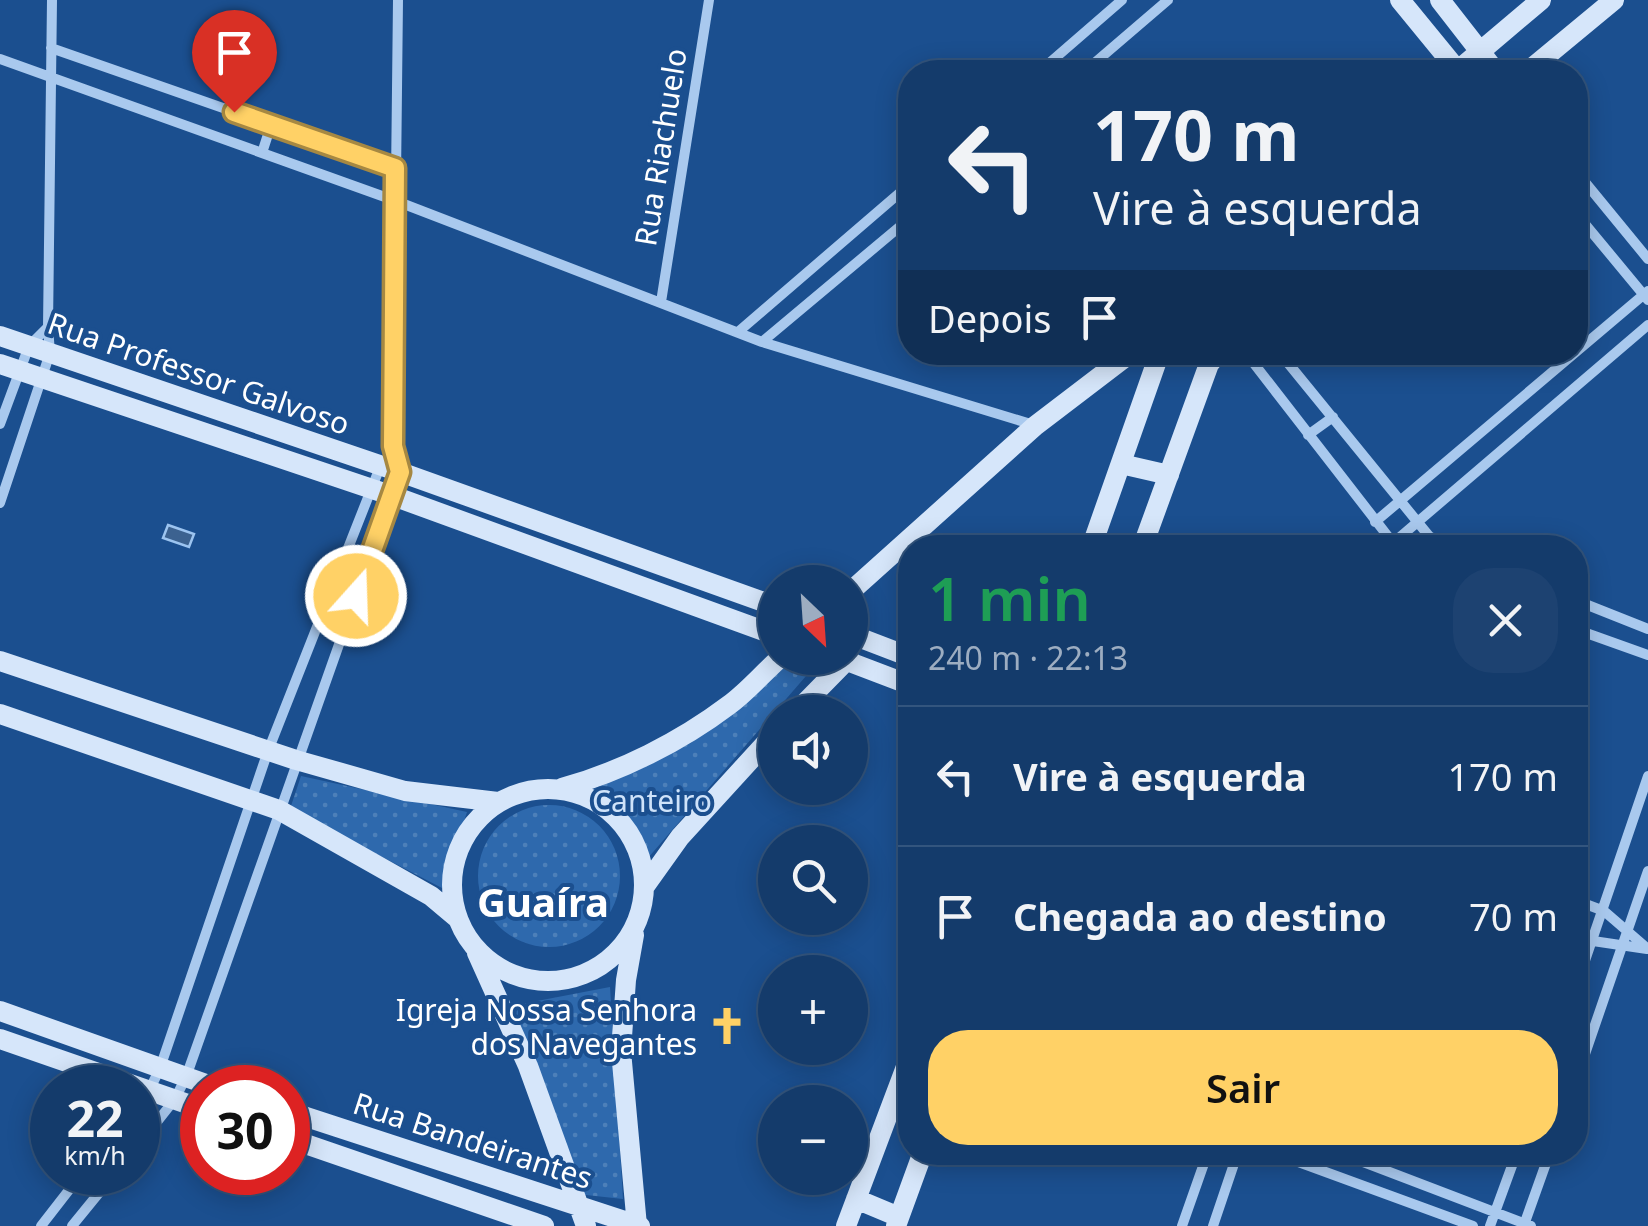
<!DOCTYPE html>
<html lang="pt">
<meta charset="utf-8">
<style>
:root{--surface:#143b6b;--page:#1d4271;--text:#f1f3f6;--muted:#9dadc1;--line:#33557e;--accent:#ffd166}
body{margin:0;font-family:"Noto Sans",sans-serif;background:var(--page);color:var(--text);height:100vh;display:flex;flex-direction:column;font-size:38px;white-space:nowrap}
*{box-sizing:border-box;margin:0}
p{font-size:32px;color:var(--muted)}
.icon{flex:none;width:55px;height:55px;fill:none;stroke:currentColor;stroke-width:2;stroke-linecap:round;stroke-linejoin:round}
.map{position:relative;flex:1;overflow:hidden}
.side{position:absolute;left:898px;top:535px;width:690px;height:630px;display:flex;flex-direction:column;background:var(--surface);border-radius:40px;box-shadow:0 5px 25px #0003,0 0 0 2px var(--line)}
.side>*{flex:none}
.hud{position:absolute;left:898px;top:60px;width:690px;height:305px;border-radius:40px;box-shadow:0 5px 25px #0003,0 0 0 2px var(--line);background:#143b6b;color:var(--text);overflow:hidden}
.needle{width:65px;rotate:155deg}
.controls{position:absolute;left:758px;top:565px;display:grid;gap:20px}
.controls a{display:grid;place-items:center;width:110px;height:110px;border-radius:50%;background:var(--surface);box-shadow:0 5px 25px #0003,0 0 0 2px var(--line);font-size:50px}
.speed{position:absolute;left:30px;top:1065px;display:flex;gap:20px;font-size:50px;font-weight:700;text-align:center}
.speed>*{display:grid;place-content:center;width:130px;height:130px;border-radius:50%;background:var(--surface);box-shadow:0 5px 25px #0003,0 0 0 2px var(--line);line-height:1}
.speed small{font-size:25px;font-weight:400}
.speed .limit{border:15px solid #d22;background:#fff;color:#111}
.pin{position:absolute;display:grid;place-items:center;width:85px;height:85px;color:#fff;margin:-102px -42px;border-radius:50% 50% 50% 0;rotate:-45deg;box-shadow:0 0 10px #0007}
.pin .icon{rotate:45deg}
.me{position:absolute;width:110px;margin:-55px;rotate:20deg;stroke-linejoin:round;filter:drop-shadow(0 0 8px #0008)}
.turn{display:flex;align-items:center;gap:35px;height:210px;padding:0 30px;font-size:45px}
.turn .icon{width:130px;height:130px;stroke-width:2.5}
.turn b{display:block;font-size:70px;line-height:85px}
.then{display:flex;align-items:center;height:95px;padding:0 30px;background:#0003;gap:20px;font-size:38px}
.round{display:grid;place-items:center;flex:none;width:105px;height:105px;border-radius:40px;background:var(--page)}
.overview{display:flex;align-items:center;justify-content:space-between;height:170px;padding:0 30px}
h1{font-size:60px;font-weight:600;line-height:75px;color:#1e9e55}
.action{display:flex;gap:20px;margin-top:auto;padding:20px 30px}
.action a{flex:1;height:115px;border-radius:40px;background:var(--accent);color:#111;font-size:40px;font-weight:600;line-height:115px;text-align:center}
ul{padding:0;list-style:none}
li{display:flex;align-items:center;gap:30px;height:140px;padding:0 30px;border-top:2px solid var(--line)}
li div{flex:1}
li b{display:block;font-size:38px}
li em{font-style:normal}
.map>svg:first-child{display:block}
.park{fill:url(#park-dots)}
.water{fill:url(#water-ripples);stroke:#9cc4f0;stroke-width:2.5}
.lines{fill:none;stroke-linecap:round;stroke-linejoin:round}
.street{stroke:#a9c9ee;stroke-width:10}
.secondary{stroke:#d6e6fa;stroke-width:20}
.route-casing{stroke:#a68842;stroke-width:25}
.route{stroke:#ffd166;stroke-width:18}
.labels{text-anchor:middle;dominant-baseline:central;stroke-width:8;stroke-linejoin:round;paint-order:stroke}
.street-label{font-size:30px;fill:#fff;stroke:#1b4f8f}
.park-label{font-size:30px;fill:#cfe3fa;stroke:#1b4f8f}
.poi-label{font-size:30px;fill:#fff;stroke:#1b4f8f;text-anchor:end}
.district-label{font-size:40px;font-weight:bold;fill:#fff;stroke:#1b4f8f}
</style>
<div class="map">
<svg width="1648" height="1226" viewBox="0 0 1648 1226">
<defs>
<pattern id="park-dots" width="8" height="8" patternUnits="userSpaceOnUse" patternTransform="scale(2.5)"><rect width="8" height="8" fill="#2e69ad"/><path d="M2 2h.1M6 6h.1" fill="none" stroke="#4d80b9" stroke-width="1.8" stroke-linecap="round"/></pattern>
<pattern id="water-ripples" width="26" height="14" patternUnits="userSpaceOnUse" patternTransform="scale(2.5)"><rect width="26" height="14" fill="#3c6290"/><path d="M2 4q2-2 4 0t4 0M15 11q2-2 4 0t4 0" fill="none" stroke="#597aa1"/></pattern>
</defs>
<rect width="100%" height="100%" fill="#1b4f8f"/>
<path class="park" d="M 786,658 L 806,676 L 647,859 L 624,821 L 590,791 L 691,743 Z
M 301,776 L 467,812 L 442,888 L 290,809 Z
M478 876a71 71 0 1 1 142 0a71 71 0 1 1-142 0Z
M 610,987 L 623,1199 L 577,1194 L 511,1006 Z"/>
<path class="water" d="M 168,525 L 194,534 L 189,547 L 163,538 Z"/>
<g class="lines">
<path class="street" d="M 51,48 L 395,168
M 0,59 L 396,201 L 762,342 L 1034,425
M 1039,72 L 1122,0
M 1084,72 L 1168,0
M 262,153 L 271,125
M 1575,170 L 1648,259
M 1575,212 L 1648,300
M 661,302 L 709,0
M 738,332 L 910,184
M 762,342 L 910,218
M 1245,352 L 1397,548
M 1279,352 L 1429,536 L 1450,548
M 0,424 L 29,346 L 48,327
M 1308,435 L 1333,417
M 0,503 L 50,353 L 48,327 L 52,0
M 1375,522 L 1648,291
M 1393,543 L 1648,325
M 1575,600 L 1648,629
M 1575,629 L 1648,655
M 1575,900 L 1604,911 L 1648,949
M 1575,934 L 1593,941 L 1647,949
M 1575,990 L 1648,776
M 1575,1083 L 1648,871
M 138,1105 L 150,1089 L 160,1068 L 268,751 L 382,462
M 138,1146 L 175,1099 L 186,1077 L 400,472 L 393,446 L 398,0
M 1271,1152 L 1473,1226
M 1337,1152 L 1531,1226
M 1524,1225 L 1550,1152
M 41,1226 L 83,1172
M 72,1226 L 116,1172
M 1182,1226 L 1208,1152
M 1213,1226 L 1238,1152
M 1490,1226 L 1517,1152"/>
<path class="secondary" d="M 1400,0 L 1459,72
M 1440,0 L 1496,72
M 1456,72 L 1541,0
M 1527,72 L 1614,0
M 0,336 L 400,472 L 775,606
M 0,364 L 393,496 L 775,635
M 1121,464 L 1169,475
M 1091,548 L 1160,352
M 1142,548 L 1209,364 L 1219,352
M 850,592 L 1035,426 L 1132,352
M 850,634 L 910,657
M 839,658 L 910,685
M 0,661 L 296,760 L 405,791 L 498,802
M 796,712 L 849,658
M 0,714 L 279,810 L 431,896 L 456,917
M 562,788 C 620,772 680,742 729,705 C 747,692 763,673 780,658
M452 885a96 96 0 1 1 192 0a96 96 0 1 1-192 0Z
M 645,886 L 680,837 L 775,733
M 634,935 L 626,980 L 621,1051 L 637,1226
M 477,953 L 528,1066 L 586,1226
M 0,1011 L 217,1088
M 0,1039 L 202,1109
M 288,1111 L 640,1226
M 288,1138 L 544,1226
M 856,1199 L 899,1217
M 846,1226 L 910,1056
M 896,1226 L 923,1152"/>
</g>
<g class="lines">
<g class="route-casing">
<path id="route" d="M 234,112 L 395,168 L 393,446 L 400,472 L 356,596"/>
</g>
<use href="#route" class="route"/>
</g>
<defs>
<g id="church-bare" transform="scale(3)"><path d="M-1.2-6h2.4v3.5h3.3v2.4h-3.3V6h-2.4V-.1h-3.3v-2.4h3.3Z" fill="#ffd166" stroke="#1b4f8f" stroke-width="2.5" paint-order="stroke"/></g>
</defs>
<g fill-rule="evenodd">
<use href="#church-bare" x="727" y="1026"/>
</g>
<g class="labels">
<g class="street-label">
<text transform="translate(660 147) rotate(-81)">Rua Riachuelo</text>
<text transform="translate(199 373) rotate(19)">Rua Professor Galvoso</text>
<text transform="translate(473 1140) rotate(18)">Rua Bandeirantes</text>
</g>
<g class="park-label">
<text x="652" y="800">Canteiro</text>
</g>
<g class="poi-label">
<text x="697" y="1009">Igreja Nossa Senhora<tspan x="697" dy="34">dos Navegantes</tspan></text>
</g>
<g class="district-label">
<text x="543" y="901">Guaíra</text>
</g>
</g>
</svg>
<div class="controls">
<a><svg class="needle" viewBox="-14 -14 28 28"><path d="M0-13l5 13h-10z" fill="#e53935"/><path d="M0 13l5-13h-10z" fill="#9dadc1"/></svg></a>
<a><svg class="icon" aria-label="sound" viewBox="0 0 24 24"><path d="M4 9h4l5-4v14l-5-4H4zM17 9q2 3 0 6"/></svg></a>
<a><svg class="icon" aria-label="search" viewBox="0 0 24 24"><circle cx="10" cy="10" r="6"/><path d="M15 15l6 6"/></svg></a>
<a>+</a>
<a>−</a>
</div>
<div class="speed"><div>22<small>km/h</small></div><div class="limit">30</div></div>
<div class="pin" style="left:234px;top:112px;background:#d93025"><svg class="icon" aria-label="arrive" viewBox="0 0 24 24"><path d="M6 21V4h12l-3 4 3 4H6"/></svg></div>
<svg class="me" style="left:356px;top:596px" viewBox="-20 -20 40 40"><circle r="17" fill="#ffd166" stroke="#fff" stroke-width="3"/><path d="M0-11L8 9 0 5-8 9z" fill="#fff"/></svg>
<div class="hud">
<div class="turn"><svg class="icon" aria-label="left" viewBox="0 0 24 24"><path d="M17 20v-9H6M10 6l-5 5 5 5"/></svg><div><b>170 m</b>Vire à esquerda</div></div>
<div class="then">Depois<svg class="icon" aria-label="arrive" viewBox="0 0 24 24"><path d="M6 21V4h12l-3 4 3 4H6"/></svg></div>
</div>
<section class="side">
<div class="overview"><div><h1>1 min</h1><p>240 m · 22:13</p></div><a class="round"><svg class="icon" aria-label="close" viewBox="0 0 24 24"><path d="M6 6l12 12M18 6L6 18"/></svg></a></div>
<ul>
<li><svg class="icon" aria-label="left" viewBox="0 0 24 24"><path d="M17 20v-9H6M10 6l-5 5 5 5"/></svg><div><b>Vire à esquerda</b></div><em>170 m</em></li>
<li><svg class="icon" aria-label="arrive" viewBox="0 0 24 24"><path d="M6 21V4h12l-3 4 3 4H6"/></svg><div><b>Chegada ao destino</b></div><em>70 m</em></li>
</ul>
<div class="action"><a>Sair</a></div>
</section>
</div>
